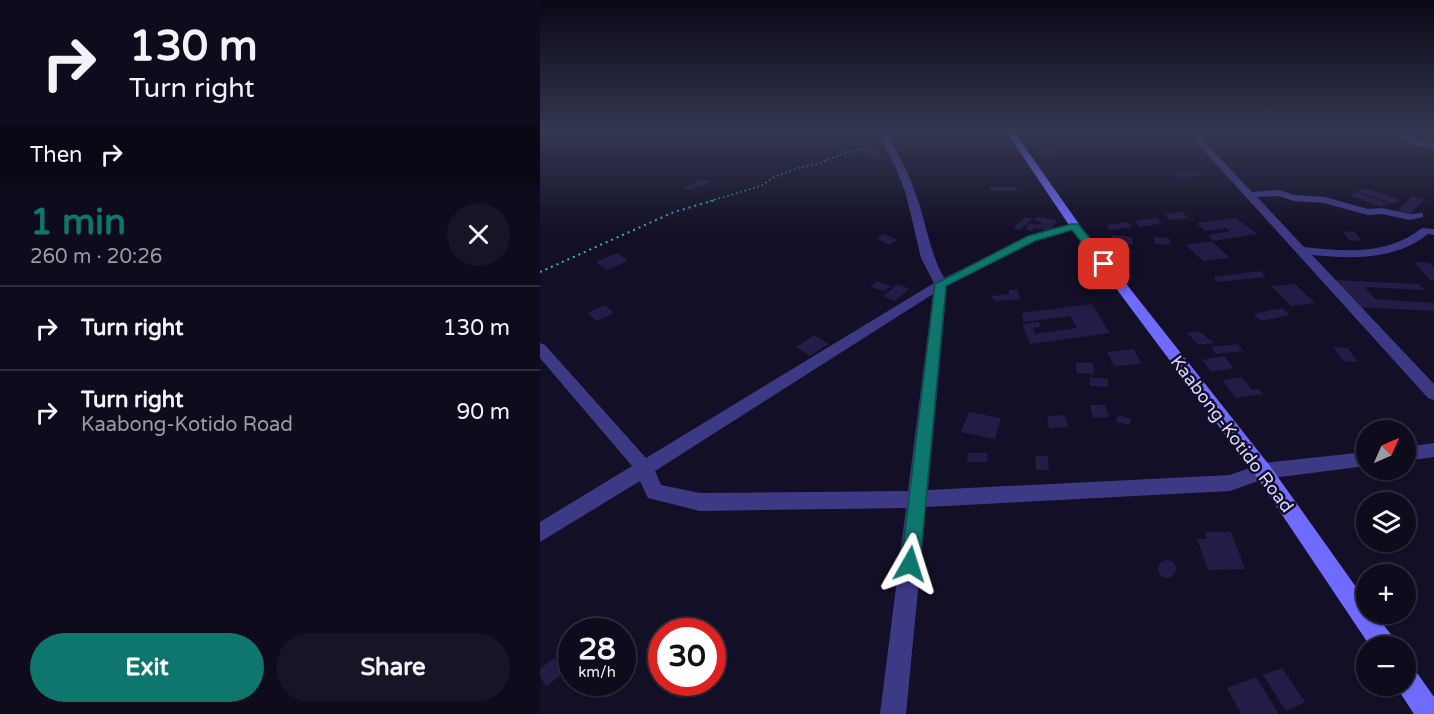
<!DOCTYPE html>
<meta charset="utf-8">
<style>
:root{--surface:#0e0b1c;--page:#171425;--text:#f1f3f6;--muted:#9b9ba3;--line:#2e2b3b;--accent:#0f766e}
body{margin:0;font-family:"Varela Round",sans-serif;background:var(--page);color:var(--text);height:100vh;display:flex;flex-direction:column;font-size:22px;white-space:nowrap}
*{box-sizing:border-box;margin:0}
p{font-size:20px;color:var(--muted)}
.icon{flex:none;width:33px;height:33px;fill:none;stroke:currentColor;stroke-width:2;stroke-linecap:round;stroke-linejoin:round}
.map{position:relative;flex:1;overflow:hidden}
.side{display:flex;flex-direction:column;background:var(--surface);width:540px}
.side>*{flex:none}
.guide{background:#0e0b1c;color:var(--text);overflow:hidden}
.needle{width:39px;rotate:45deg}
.fabs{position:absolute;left:816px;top:420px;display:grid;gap:12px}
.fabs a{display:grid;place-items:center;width:60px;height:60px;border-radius:50%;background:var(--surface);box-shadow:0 2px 4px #0004,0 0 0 2px var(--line);font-size:30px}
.speed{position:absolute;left:18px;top:618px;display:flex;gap:12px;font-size:30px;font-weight:700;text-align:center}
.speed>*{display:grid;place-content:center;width:78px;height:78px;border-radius:50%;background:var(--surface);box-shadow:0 2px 4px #0004,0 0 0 2px var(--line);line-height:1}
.speed small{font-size:15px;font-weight:400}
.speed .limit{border:9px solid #d22;background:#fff;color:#111}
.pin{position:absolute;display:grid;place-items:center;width:51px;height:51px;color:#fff;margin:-26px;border-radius:12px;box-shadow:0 3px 9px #0006}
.me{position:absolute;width:66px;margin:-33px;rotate:6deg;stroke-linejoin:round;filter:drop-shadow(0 0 4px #0008)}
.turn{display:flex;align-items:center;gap:21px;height:126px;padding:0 30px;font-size:27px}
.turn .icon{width:78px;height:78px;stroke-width:2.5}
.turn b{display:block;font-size:42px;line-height:51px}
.then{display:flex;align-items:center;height:57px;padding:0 30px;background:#0003;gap:12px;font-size:22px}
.round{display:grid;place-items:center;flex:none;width:63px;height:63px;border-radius:32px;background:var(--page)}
.summary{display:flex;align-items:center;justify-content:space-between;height:102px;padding:0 30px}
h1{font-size:36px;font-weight:700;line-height:45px;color:var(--accent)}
.primary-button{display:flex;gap:12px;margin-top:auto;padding:12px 30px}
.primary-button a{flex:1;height:69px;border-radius:36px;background:var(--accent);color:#fff;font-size:24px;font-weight:700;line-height:69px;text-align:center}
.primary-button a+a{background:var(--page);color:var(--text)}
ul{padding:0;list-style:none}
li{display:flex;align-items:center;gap:18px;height:84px;padding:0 30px;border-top:2px solid var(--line)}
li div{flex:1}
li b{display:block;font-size:22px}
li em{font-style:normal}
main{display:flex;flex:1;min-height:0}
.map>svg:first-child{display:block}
.building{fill:#241b47}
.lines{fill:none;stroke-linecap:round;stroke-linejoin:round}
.path-far1{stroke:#2fb8b0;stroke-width:1.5;stroke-dasharray:1.5 3;stroke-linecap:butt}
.path{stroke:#2fb8b0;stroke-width:2;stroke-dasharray:2 4;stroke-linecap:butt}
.minor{fill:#3d3a85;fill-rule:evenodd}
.secondary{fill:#6f6bff;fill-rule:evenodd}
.route{fill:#0f766e;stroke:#0a4d48;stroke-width:1.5}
.labels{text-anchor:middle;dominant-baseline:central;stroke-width:5;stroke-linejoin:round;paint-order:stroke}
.street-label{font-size:18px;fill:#d9d4ff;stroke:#130f26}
</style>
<main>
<section class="side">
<div class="guide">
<div class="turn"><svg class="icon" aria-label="right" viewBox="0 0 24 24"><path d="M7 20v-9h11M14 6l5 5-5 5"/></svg><div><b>130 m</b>Turn right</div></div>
<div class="then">Then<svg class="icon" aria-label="right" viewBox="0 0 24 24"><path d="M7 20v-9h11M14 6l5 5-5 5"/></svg></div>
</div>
<div class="summary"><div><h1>1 min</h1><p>260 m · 20:26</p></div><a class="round"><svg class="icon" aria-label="close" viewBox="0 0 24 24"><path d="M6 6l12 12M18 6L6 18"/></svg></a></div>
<ul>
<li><svg class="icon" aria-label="right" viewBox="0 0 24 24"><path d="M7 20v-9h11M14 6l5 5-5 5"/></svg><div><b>Turn right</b></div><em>130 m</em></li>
<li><svg class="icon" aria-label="right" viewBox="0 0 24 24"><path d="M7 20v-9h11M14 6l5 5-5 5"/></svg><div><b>Turn right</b><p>Kaabong-Kotido Road</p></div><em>90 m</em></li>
</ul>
<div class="primary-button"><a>Exit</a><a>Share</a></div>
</section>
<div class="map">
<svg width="894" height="714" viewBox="0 0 894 714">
<rect width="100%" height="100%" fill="#130f26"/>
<path class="building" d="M 500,149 L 513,149 L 517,156 L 500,156 L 498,153 L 502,153 Z
M 333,150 L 346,157 L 336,160 L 323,152 Z
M 655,171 L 661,175 L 642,178 L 636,173 Z
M 165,179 L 171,182 L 149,190 L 143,187 Z
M 450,187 L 477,187 L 477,191 L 450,191 Z
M 824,188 L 861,200 L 853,204 L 817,191 Z
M 817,192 L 849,204 L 842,207 L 810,195 Z
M 872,196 L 884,199 L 870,214 L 858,210 Z
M 642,212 L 648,218 L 630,220 L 625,214 Z
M 485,217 L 492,219 L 480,230 L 473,228 Z
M 497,217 L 517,220 L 511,231 L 494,228 L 492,231 L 485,229 L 489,223 L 500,225 L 502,222 L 494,220 Z
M 617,218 L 622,223 L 600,227 L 595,221 Z
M 696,218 L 718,234 L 674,241 L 667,235 L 690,231 L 686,228 L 665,231 L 656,223 Z
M 588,222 L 592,227 L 570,230 L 566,225 Z
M 803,231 L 815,232 L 822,241 L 809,240 Z
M 345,234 L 358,240 L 349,245 L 336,238 Z
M 571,235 L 592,237 L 593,245 L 572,244 Z
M 614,237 L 629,238 L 630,245 L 615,244 Z
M 672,241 L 690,258 L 663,261 L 646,245 Z
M 77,253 L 88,261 L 67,270 L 56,262 Z
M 874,262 L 890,263 L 894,267 L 894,281 L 890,280 Z
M 720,271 L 726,277 L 678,282 L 673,277 Z
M 795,280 L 879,284 L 885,290 L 825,287 L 835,299 L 894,303 L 894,311 L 815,307 Z
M 337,281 L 351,286 L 344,291 L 330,287 Z
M 358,284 L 370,289 L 354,301 L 343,296 Z
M 755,284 L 775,303 L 751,306 L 731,286 Z
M 477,289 L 480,299 L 454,301 L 452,296 L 469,294 L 468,290 Z
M 552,304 L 570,333 L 490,344 L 482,324 L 499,322 L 501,327 L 493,328 L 495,334 L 537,328 L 530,316 L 484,322 L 481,313 Z
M 64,305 L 74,313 L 57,321 L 47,313 Z
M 742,308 L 750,315 L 721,321 L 713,314 Z
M 659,331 L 674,343 L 659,345 L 647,333 Z
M 274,335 L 289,344 L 270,356 L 256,347 Z
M 698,344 L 703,351 L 676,354 L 671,347 Z
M 793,347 L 808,348 L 818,362 L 803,361 Z
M 594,349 L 601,364 L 574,366 L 567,352 Z
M 684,356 L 694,368 L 671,372 L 662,360 Z
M 536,362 L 553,363 L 554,374 L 537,373 Z
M 550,377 L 568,379 L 568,387 L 550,386 Z
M 702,377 L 712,390 L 718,389 L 723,394 L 696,398 L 682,380 Z
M 550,405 L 565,405 L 569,417 L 553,418 Z
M 429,412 L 461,418 L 455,439 L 421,432 Z
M 525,415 L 528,427 L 509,428 L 507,416 Z
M 578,415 L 591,419 L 589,425 L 576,422 Z
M 428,453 L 447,453 L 447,462 L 427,462 Z
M 495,456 L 508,456 L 509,470 L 496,470 Z
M 665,532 L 691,532 L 705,569 L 668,570 L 657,539 L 667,539 Z
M618 569a9 9 0 1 1 18 0a9 9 0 1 1-18 0Z
M 14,658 L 23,673 L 6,687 L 0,676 L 0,669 Z
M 742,668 L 765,702 L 746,711 L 723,675 Z
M 716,677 L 739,714 L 701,714 L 687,688 Z"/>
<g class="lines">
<path class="path-far1" d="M 170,201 L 221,186 L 234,177 L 258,168 L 278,164 L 304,153 L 336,146"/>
<path class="path" d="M 0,272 L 134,212 L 175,200"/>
<path class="minor" d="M 338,133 L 346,133 C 357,152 368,171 375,192 C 386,221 389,251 404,278 L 488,237 L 535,223 L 540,226 L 496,241 L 407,286 L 388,490 L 690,475 L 723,463 L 826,452 L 826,466 L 724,479 L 690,491 L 386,507 L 366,714 L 340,714 L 366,508 L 160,511 L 108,498 L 100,481 L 0,542 L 0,522 L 92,466 L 0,358 L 0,343 L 5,345 L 106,458 L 394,283 L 381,258 L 366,194 L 356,168 ZM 393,294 L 368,491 L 160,493 L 121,485 L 115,471 Z
M 648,133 L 656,133 L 712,192 L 739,190 L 755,195 L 785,197 L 828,209 L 842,208 L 870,214 L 883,213 L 883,217 L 870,220 L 842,214 L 828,215 L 784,203 L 754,201 L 738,196 L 717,197 L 764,247 C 806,252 848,255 882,228 L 894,229 L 894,235 L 888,234 C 856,260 812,259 772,255 L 894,384 L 894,400 L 888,398 Z
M 856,133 C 869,133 881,141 894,144 L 894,150 L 871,144 Z
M 894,443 L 894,457 L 866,461 L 866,447 Z"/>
<path class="secondary" d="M 467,133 L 475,133 L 539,224 L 730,466 L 826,601 L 826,614 L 835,614 L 853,637 L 856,646 L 830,646 L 716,476 L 531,228 Z
M 866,666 L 875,670 L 894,697 L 894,714 L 874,714 L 857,688 L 856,686 L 866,686 Z"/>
</g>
<linearGradient id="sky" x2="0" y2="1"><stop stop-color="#0a0815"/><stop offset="0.57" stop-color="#333752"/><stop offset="1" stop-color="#333752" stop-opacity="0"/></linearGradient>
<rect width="894" height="233" fill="url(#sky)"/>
<path class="route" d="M 531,224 L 538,224 L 567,261 L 567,266 L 560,266 L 532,230 L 495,241 L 406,286 L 380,564 L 377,571 L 370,573 L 363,571 L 361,564 L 395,284 L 488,236 Z"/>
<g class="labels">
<g class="street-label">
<text transform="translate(692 434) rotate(53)">Kaabong-Kotido Road</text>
</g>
</g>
</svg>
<div class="fabs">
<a><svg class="needle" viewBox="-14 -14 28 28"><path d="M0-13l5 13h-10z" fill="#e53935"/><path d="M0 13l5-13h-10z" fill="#9b9ba3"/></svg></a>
<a><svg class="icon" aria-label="layers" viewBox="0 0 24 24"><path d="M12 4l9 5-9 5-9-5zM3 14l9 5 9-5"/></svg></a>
<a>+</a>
<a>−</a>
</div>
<div class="speed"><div>28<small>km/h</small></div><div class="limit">30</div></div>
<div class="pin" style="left:564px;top:264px;background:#d93025"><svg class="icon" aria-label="arrive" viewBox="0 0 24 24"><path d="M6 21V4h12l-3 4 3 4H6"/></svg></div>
<svg class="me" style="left:370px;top:564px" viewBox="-20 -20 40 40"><path d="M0-17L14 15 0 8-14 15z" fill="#0f766e" stroke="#fff" stroke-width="4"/></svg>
</div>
</main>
